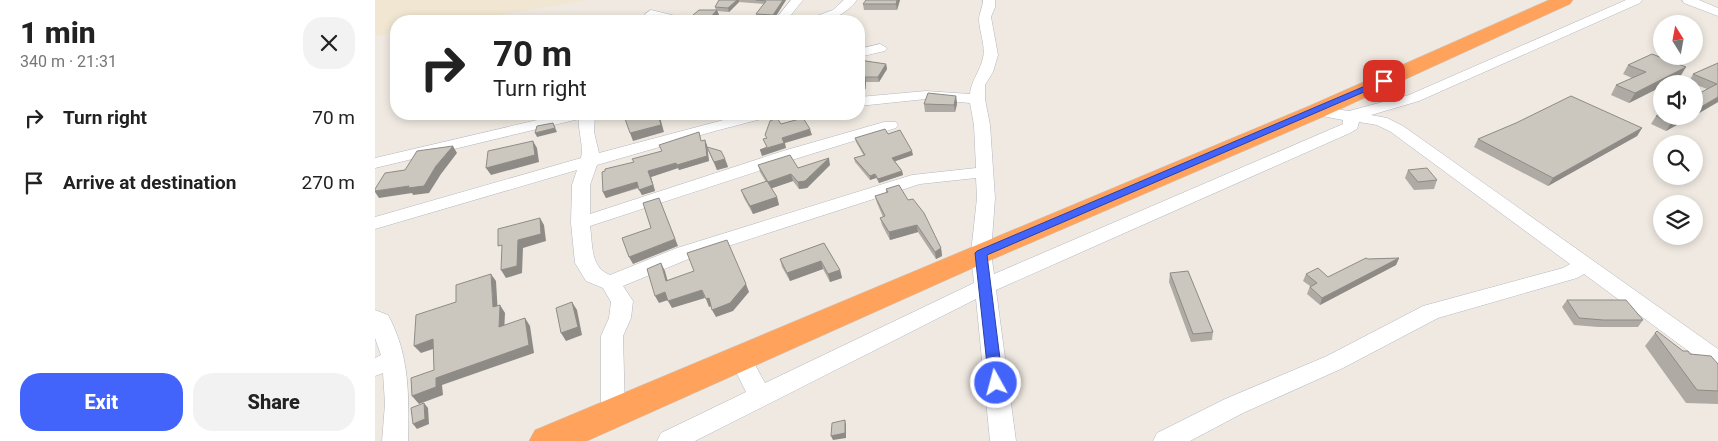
<!DOCTYPE html>
<meta charset="utf-8">
<style>
:root{--surface:#fff;--page:#f2f2f2;--text:#222;--muted:#767676;--accent:#4264fb}
body{margin:0;font-family:Roboto,sans-serif;background:var(--page);color:var(--text);height:100vh;display:flex;flex-direction:column;font-size:19px;white-space:nowrap}
*{box-sizing:border-box;margin:0}
p{font-size:16px;color:var(--muted)}
.icon{flex:none;width:28px;height:28px;fill:none;stroke:currentColor;stroke-width:2;stroke-linecap:round;stroke-linejoin:round}
.map{position:relative;flex:1;overflow:hidden}
.sheet{display:flex;flex-direction:column;background:var(--surface);width:375px}
.sheet>*{flex:none}
.banner{position:absolute;left:15px;top:15px;width:475px;height:105px;border-radius:20px;box-shadow:0 2px 8px #0003;background:#fff;color:var(--text);overflow:hidden}
.needle{width:32px;rotate:349deg}
.buttons{position:absolute;left:1278px;top:15px;display:grid;gap:10px}
.buttons a{display:grid;place-items:center;width:50px;height:50px;border-radius:50%;background:var(--surface);box-shadow:0 2px 8px #0003;font-size:25px}
.pin{position:absolute;display:grid;place-items:center;width:42px;height:42px;color:#fff;margin:-21px;border-radius:10px;box-shadow:0 2px 8px #0006}
.me{position:absolute;width:55px;margin:-28px;rotate:353deg;stroke-linejoin:round;filter:drop-shadow(0 0 4px #0008)}
.turn{display:flex;align-items:center;gap:18px;height:105px;padding:0 20px;font-size:22px}
.turn .icon{width:65px;height:65px;stroke-width:2.5}
.turn b{display:block;font-size:35px;line-height:42px}
.round{display:grid;place-items:center;flex:none;width:52px;height:52px;border-radius:20px;background:var(--page)}
.overview{display:flex;align-items:center;justify-content:space-between;height:85px;padding:0 20px}
h1{font-size:30px;font-weight:800;line-height:38px}
.button{display:flex;gap:10px;margin-top:auto;padding:10px 20px}
.button a{flex:1;height:58px;border-radius:20px;background:var(--accent);color:#fff;font-size:20px;font-weight:800;line-height:58px;text-align:center}
.button a+a{background:var(--page);color:var(--text)}
ul{padding:0;list-style:none}
li{display:flex;align-items:center;gap:15px;height:65px;padding:0 20px}
li div{flex:1}
li b{display:block;font-size:19px}
li em{font-style:normal}
main{display:flex;flex:1;min-height:0}
.map>svg:first-child{display:block}
.education{fill:#f0e6d1}
.lines{fill:none;stroke-linecap:round;stroke-linejoin:round}
.minor-casing{stroke:#b4b7c1;stroke-width:1}
.highway-casing{stroke:#c9c9c9;stroke-width:1}
.minor{fill:#fff;fill-rule:evenodd}
.highway{fill:#ffa35c;fill-rule:evenodd}
.wall{fill:#afaba4}
.shaded-wall{fill:#8e8b86}
.building{fill:#cbc7bf;stroke:#8e8b86}
.route{fill:#4264fb;stroke:#2b41a3}
</style>
<main>
<section class="sheet">
<div class="overview"><div><h1>1 min</h1><p>340 m · 21:31</p></div><a class="round"><svg class="icon" aria-label="close" viewBox="0 0 24 24"><path d="M6 6l12 12M18 6L6 18"/></svg></a></div>
<ul>
<li><svg class="icon" aria-label="right" viewBox="0 0 24 24"><path d="M7 20v-9h11M14 6l5 5-5 5"/></svg><div><b>Turn right</b></div><em>70 m</em></li>
<li><svg class="icon" aria-label="arrive" viewBox="0 0 24 24"><path d="M6 21V4h12l-3 4 3 4H6"/></svg><div><b>Arrive at destination</b></div><em>270 m</em></li>
</ul>
<div class="button"><a>Exit</a><a>Share</a></div>
</section>
<div class="map">
<svg width="1343" height="441" viewBox="0 0 1343 441">
<rect width="100%" height="100%" fill="#efe9e1"/>
<path class="education" d="M 0,0 L 212,0 L 88,21 L 21,21 L 21,33 L 0,36 Z"/>
<g class="lines">
<g class="minor-casing">
<path id="minor" d="M 416,0 L 428,0 L 411,21 L 399,21 Z
M 469,0 L 482,0 C 469,16 455,22 435,21 L 436,18 L 458,10 Z
M 608,0 L 620,0 L 620,7 L 616,17 L 623,55 L 618,72 L 610,85 L 610,99 L 615,125 L 620,198 L 616,253 L 619,274 L 968,124 L 968,120 L 937,114 L 934,111 L 937,108 L 942,106 L 974,111 L 1034,95 L 1251,0 L 1267,0 L 1265,3 L 1044,101 L 996,115 L 1012,118 L 1028,126 L 1343,349 L 1343,370 L 1335,367 L 1209,274 L 1202,278 L 1063,318 L 968,368 L 868,413 L 815,441 L 778,441 L 782,433 L 850,399 L 952,356 L 1048,306 L 1188,268 L 1195,264 L 1016,132 L 1002,125 L 984,122 L 982,129 L 975,133 L 621,290 L 641,441 L 615,441 L 601,299 L 320,441 L 282,441 L 286,433 L 371,392 L 354,358 L 357,352 L 365,349 L 373,352 L 390,383 L 599,283 L 596,253 L 602,198 L 601,178 L 545,184 L 316,258 L 248,286 L 258,301 L 256,318 L 248,336 L 250,413 L 247,420 L 238,423 L 229,420 L 226,413 L 226,336 L 234,318 L 236,302 L 228,288 L 211,281 L 200,263 L 196,223 L 197,185 L 202,170 L 0,229 L 0,217 L 206,158 C 209,146 203,133 204,119 L 0,168 L 0,158 L 188,114 L 220,114 L 219,132 L 224,153 L 371,114 L 397,114 L 394,117 L 340,131 L 222,165 L 215,185 L 215,214 L 408,151 L 509,122 L 521,122 L 523,125 L 521,128 L 420,159 L 215,226 C 218,246 215,267 235,275 L 302,248 L 537,175 L 601,168 L 599,125 L 595,103 L 551,99 L 484,106 L 484,97 L 551,91 L 595,94 C 596,81 605,71 608,58 C 611,46 604,31 604,19 C 604,13 608,7 608,0 Z
M 1307,0 L 1324,0 L 1343,8 L 1343,16 L 1309,3 Z
M 276,10 L 309,18 L 310,21 L 290,21 L 272,17 L 270,14 Z
M 505,44 L 512,48 L 510,51 L 484,57 L 484,49 Z
M 0,310 L 13,315 C 35,355 34,397 33,441 L 7,441 L 10,404 L 8,373 L 0,376 L 0,358 L 6,355 L 0,338 Z"/>
</g>
<g class="highway-casing">
<path id="highway" d="M 1174,0 L 1198,0 L 1195,4 L 950,116 L 616,260 L 212,441 L 154,441 L 160,430 L 934,106 Z"/>
</g>
<use href="#minor" class="minor"/>
<use href="#highway" class="highway"/>
</g>
<path class="wall" d="M 344,0 L 411,0 L 399,19 L 382,18 L 381,14 L 389,4 L 364,2 L 354,12 L 342,11 L 344,15 L 338,21 L 311,21 L 341,10 L 340,7 Z
M 525,0 L 522,10 L 489,10 L 488,4 Z
M 484,60 L 511,64 L 512,69 L 504,82 L 491,82 L 491,89 L 484,89 Z
M 1343,63 L 1343,102 L 1319,116 L 1332,89 L 1314,82 L 1318,74 Z
M 1253,65 L 1305,77 L 1254,103 L 1236,95 L 1241,85 L 1257,78 L 1248,74 Z
M 581,96 L 582,104 L 580,112 L 550,112 L 549,104 Z
M 1281,116 L 1318,116 L 1291,131 L 1276,124 Z
M 1267,128 L 1262,136 L 1173,186 L 1099,147 L 1103,139 Z
M 513,134 L 538,155 L 520,161 L 527,171 L 528,175 L 504,183 L 501,178 L 495,180 L 480,162 L 479,158 L 489,156 L 481,142 L 480,138 Z
M 330,140 L 332,147 L 350,159 L 353,167 L 342,170 L 332,148 L 334,161 L 304,170 L 303,168 L 276,177 L 280,191 L 267,195 L 264,188 L 231,198 L 228,192 L 326,141 Z
M 383,165 L 423,168 L 455,165 L 432,188 L 424,189 L 418,181 L 396,188 L 402,197 L 404,205 L 378,214 L 369,198 L 366,190 L 391,182 L 385,172 Z
M 1033,170 L 1062,180 L 1059,189 L 1039,190 L 1030,178 Z
M 511,189 L 533,200 L 566,248 L 567,256 L 561,259 L 543,232 L 515,240 L 507,225 L 505,218 L 508,217 L 502,203 L 500,196 L 511,193 Z
M 449,243 L 465,270 L 467,278 L 455,282 L 448,269 L 415,281 L 407,267 L 405,259 Z
M 1024,258 L 1021,265 L 945,305 L 932,294 L 935,286 L 928,281 L 931,274 L 953,277 L 993,259 Z
M 795,273 L 838,332 L 837,340 L 816,342 L 794,282 Z
M 1192,300 L 1268,320 L 1263,327 L 1223,327 L 1199,325 L 1187,307 Z
M 1280,333 L 1308,351 L 1343,364 L 1343,404 L 1311,403 L 1270,346 Z"/>
<path class="shaded-wall" d="M 362,0 L 364,0 L 364,2 L 354,12 L 353,8 Z
M 408,0 L 411,0 L 399,19 L 398,15 Z
M 522,0 L 525,0 L 522,10 L 521,4 Z
M 342,10 L 344,15 L 338,21 L 332,21 Z
M 511,64 L 512,69 L 504,82 L 503,77 Z
M 1311,67 L 1305,77 L 1292,84 L 1286,84 L 1286,87 L 1254,103 L 1260,93 Z
M 490,77 L 491,82 L 491,89 L 490,83 Z
M 581,96 L 582,104 L 580,112 L 579,105 Z
M 1343,97 L 1343,102 L 1319,116 L 1319,111 Z
M 166,114 L 179,114 L 168,117 Z
M 283,114 L 284,114 L 289,132 L 258,141 L 255,133 Z
M 1308,116 L 1318,116 L 1291,131 L 1296,123 Z
M 178,123 L 182,132 L 162,137 L 160,133 Z
M 1267,128 L 1262,136 L 1173,186 L 1178,178 Z
M 435,129 L 437,135 L 410,143 L 411,148 L 387,156 L 385,150 L 408,143 L 407,138 Z
M 330,140 L 332,145 L 334,161 L 304,170 L 302,165 Z
M 158,141 L 162,148 L 164,162 L 116,175 L 111,168 Z
M 78,146 L 82,153 L 66,174 L 54,193 L 38,195 L 37,193 L 4,198 L 0,192 L 0,191 L 34,186 L 61,166 Z
M 537,151 L 538,155 L 518,162 L 517,158 Z
M 454,158 L 455,165 L 432,188 L 424,189 L 423,182 Z
M 350,159 L 353,167 L 342,170 L 339,162 Z
M 301,163 L 303,168 L 276,177 L 280,191 L 267,195 L 264,190 L 273,171 Z
M 527,171 L 528,175 L 504,183 L 503,179 Z
M 416,174 L 418,181 L 395,189 L 393,182 Z
M 500,174 L 501,178 L 495,180 L 495,176 Z
M 262,182 L 264,187 L 231,198 L 228,192 Z
M 402,197 L 404,205 L 378,214 L 375,206 Z
M 284,198 L 303,246 L 258,264 L 254,257 L 300,239 Z
M 165,218 L 169,225 L 171,241 L 148,248 L 147,273 L 131,278 L 126,270 L 143,240 Z
M 542,225 L 543,232 L 515,240 L 514,232 Z
M 566,248 L 567,256 L 561,259 L 560,252 Z
M 1024,258 L 1021,265 L 945,305 L 947,298 Z
M 446,261 L 448,269 L 415,281 L 412,273 Z
M 286,263 L 290,271 L 295,289 L 291,281 Z
M 465,270 L 467,278 L 455,282 L 453,274 Z
M 116,274 L 121,281 L 123,315 L 118,307 Z
M 371,284 L 374,292 L 358,311 L 341,317 L 337,310 Z
M 327,290 L 330,298 L 297,308 L 293,301 Z
M 290,292 L 293,300 L 284,303 L 280,296 Z
M 334,298 L 337,306 L 334,307 L 331,299 Z
M 197,302 L 202,310 L 207,335 L 191,341 L 186,333 Z
M 125,305 L 130,313 L 129,334 L 124,327 Z
M 150,318 L 155,326 L 159,353 L 67,385 L 68,395 L 44,404 L 37,396 L 61,378 Z
M 58,339 L 64,347 L 46,353 L 39,346 Z
M 49,403 L 53,408 L 54,424 L 42,429 L 38,424 Z
M 470,420 L 471,425 L 471,438 L 458,440 L 456,436 Z"/>
<path class="building" d="M 344,0 L 362,0 L 353,8 L 340,7 Z
M 381,0 L 408,0 L 398,15 L 381,14 L 391,1 Z
M 491,0 L 522,0 L 521,4 L 488,4 Z
M 324,10 L 342,10 L 332,21 L 311,21 Z
M 1277,54 L 1311,67 L 1260,93 L 1241,85 L 1271,72 L 1253,65 Z
M 484,60 L 511,64 L 503,77 L 490,77 L 490,83 L 484,83 Z
M 1343,63 L 1343,97 L 1319,111 L 1319,96 L 1342,84 L 1318,74 Z
M 553,93 L 581,96 L 579,105 L 549,104 Z
M 1196,96 L 1267,128 L 1178,178 L 1103,139 L 1141,123 Z
M 1286,113 L 1286,116 L 1308,116 L 1296,123 L 1281,116 Z
M 257,114 L 283,114 L 286,125 L 255,133 L 249,116 Z
M 402,118 L 406,124 L 428,118 L 435,129 L 407,138 L 409,143 L 385,150 L 392,147 L 388,139 L 392,138 L 390,135 L 395,121 Z
M 178,123 L 180,128 L 160,133 L 162,126 Z
M 510,129 L 513,134 L 525,130 L 537,151 L 517,158 L 527,171 L 503,179 L 500,174 L 495,176 L 479,158 L 490,155 L 480,138 Z
M 324,132 L 326,141 L 330,140 L 332,156 L 302,165 L 301,163 L 273,171 L 278,185 L 264,190 L 262,182 L 228,192 L 227,172 L 230,171 L 230,169 L 259,162 L 257,159 L 287,151 L 284,145 Z
M 158,141 L 160,155 L 111,168 L 113,151 Z
M 78,146 L 61,166 L 49,186 L 33,188 L 34,186 L 0,191 L 0,189 L 10,173 L 30,170 L 42,151 Z
M 332,147 L 346,151 L 350,159 L 339,162 Z
M 415,155 L 423,168 L 454,158 L 430,181 L 423,182 L 416,174 L 393,182 L 383,165 Z
M 1052,168 L 1062,180 L 1043,182 L 1033,170 Z
M 392,181 L 402,197 L 375,206 L 366,190 Z
M 524,185 L 533,200 L 538,199 L 549,213 L 566,248 L 560,252 L 542,225 L 514,232 L 505,218 L 510,216 L 500,196 L 513,192 L 511,189 Z
M 284,198 L 300,239 L 254,257 L 247,238 L 276,228 L 268,203 Z
M 165,218 L 166,234 L 143,240 L 142,266 L 126,270 L 127,245 L 123,246 L 123,229 Z
M 352,240 L 371,284 L 355,303 L 337,310 L 334,298 L 331,299 L 327,290 L 293,301 L 290,292 L 280,296 L 272,269 L 286,263 L 291,281 L 319,271 L 312,253 Z
M 449,243 L 465,270 L 453,274 L 446,261 L 412,273 L 405,259 Z
M 991,258 L 993,259 L 1024,258 L 947,298 L 935,287 L 942,283 L 931,274 L 943,268 L 953,277 Z
M 813,271 L 838,332 L 818,334 L 795,273 Z
M 116,274 L 118,307 L 125,305 L 124,327 L 150,318 L 154,345 L 61,378 L 61,387 L 37,396 L 36,378 L 59,370 L 58,339 L 39,346 L 41,315 L 81,302 L 81,285 Z
M 1192,300 L 1251,300 L 1268,320 L 1228,320 L 1204,318 Z
M 197,302 L 203,327 L 186,333 L 181,308 Z
M 1282,331 L 1308,351 L 1313,351 L 1315,354 L 1336,356 L 1343,364 L 1343,391 L 1322,390 L 1280,333 Z
M 49,403 L 50,419 L 38,424 L 36,408 Z
M 470,420 L 470,433 L 456,436 L 457,423 Z"/>
<path class="route" d="M 1009,78 L 1013,81 L 1012,82 L 612,255 L 628,383 L 626,387 L 621,389 L 616,387 L 614,383 L 600,253 L 602,251 Z"/>
</svg>
<div class="buttons">
<a><svg class="needle" viewBox="-14 -14 28 28"><path d="M0-13l5 13h-10z" fill="#e53935"/><path d="M0 13l5-13h-10z" fill="#767676"/></svg></a>
<a><svg class="icon" aria-label="sound" viewBox="0 0 24 24"><path d="M4 9h4l5-4v14l-5-4H4zM17 9q2 3 0 6"/></svg></a>
<a><svg class="icon" aria-label="search" viewBox="0 0 24 24"><circle cx="10" cy="10" r="6"/><path d="M15 15l6 6"/></svg></a>
<a><svg class="icon" aria-label="layers" viewBox="0 0 24 24"><path d="M12 4l9 5-9 5-9-5zM3 14l9 5 9-5"/></svg></a>
</div>
<div class="pin" style="left:1009px;top:81px;background:#d93025"><svg class="icon" aria-label="arrive" viewBox="0 0 24 24"><path d="M6 21V4h12l-3 4 3 4H6"/></svg></div>
<svg class="me" style="left:621px;top:383px" viewBox="-20 -20 40 40"><circle r="17" fill="#4264fb" stroke="#fff" stroke-width="3"/><path d="M0-11L8 9 0 5-8 9z" fill="#fff"/></svg>
<div class="banner">
<div class="turn"><svg class="icon" aria-label="right" viewBox="0 0 24 24"><path d="M7 20v-9h11M14 6l5 5-5 5"/></svg><div><b>70 m</b>Turn right</div></div>
</div>
</div>
</main>
